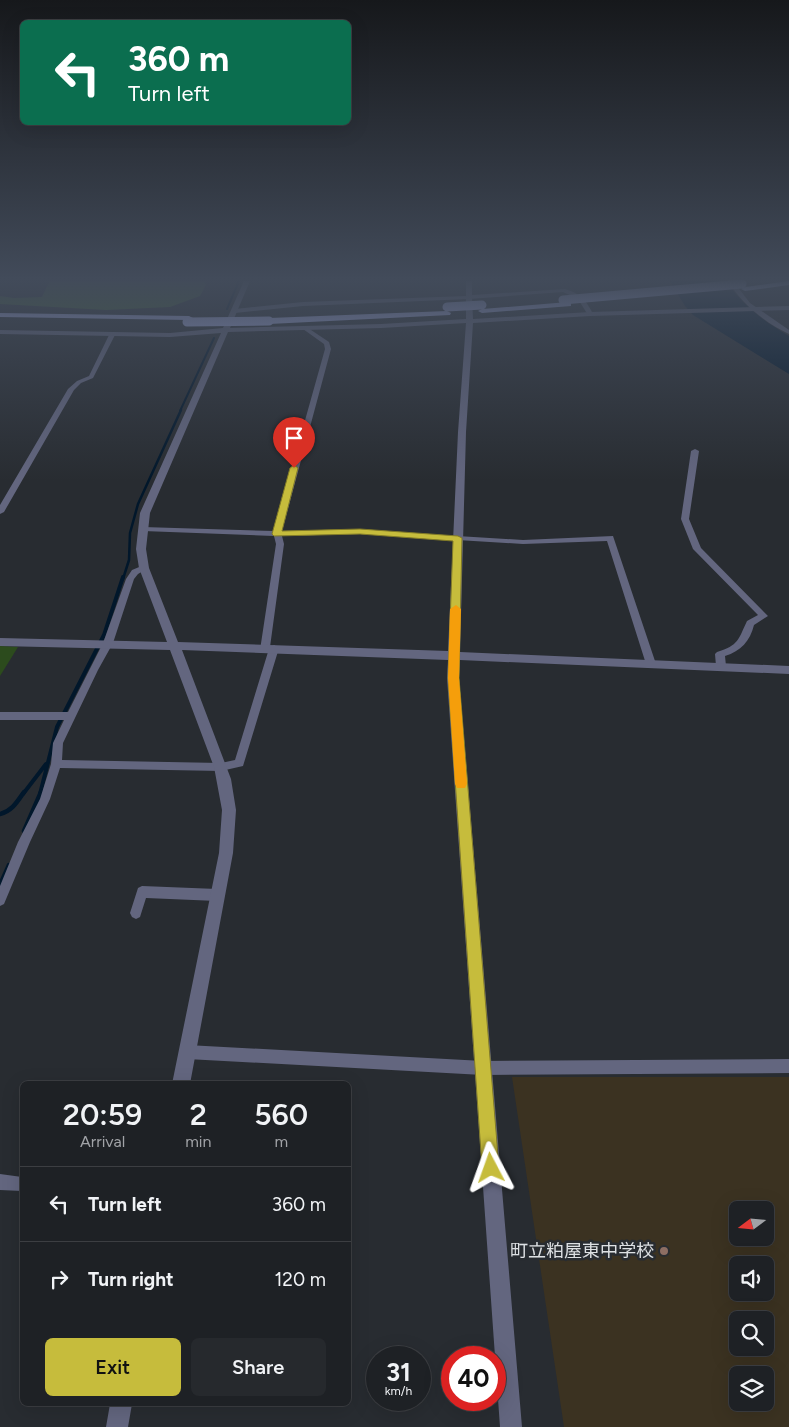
<!DOCTYPE html>
<meta charset="utf-8">
<style>
:root{--surface:#1e2125;--page:#26292d;--text:#f1f3f6;--muted:#a1a3a7;--line:#3c3e42;--accent:#c6bc3c}
body{margin:0;font-family:Figtree,"Noto Sans JP",sans-serif;background:var(--page);color:var(--text);height:100vh;display:flex;flex-direction:column;font-size:19px;white-space:nowrap}
*{box-sizing:border-box;margin:0}
p{font-size:16px;color:var(--muted)}
.icon{flex:none;width:28px;height:28px;fill:none;stroke:currentColor;stroke-width:2;stroke-linecap:round;stroke-linejoin:round}
.map{position:relative;flex:1;overflow:hidden}
.sheet{position:absolute;left:20px;top:1081px;width:331px;height:325px;display:flex;flex-direction:column;background:var(--surface);border-radius:8px;box-shadow:0 5px 20px #0002,0 0 0 1px var(--line)}
.sheet>*{flex:none}
.banner{position:absolute;left:20px;top:20px;width:331px;height:105px;border-radius:8px;box-shadow:0 5px 20px #0002,0 0 0 1px var(--line);background:#0b6e4f;color:#fff;overflow:hidden}
.needle{width:32px;rotate:254deg}
.buttons{position:absolute;left:729px;top:1201px;display:grid;gap:10px}
.buttons a{display:grid;place-items:center;width:45px;height:45px;border-radius:8px;background:var(--surface);box-shadow:0 5px 20px #0002,0 0 0 1px var(--line);font-size:25px}
.speed{position:absolute;left:366px;top:1346px;display:flex;gap:10px;font-size:25px;font-weight:700;text-align:center}
.speed>*{display:grid;place-content:center;width:65px;height:65px;border-radius:50%;background:var(--surface);box-shadow:0 5px 20px #0002,0 0 0 1px var(--line);line-height:1}
.speed small{font-size:12px;font-weight:400}
.speed .limit{border:8px solid #d22;background:#fff;color:#111}
.pin{position:absolute;display:grid;place-items:center;width:42px;height:42px;color:#fff;margin:-51px -21px;border-radius:50% 50% 50% 0;rotate:-45deg;box-shadow:0 0 5px #0007}
.pin .icon{rotate:45deg}
.me{position:absolute;width:55px;margin:-28px;rotate:356deg;stroke-linejoin:round;filter:drop-shadow(0 0 4px #0008)}
.turn{display:flex;align-items:center;gap:18px;height:105px;padding:0 25px;font-size:22px}
.turn .icon{width:65px;height:65px;stroke-width:2.5}
.turn b{display:block;font-size:35px;line-height:42px}
.eta{display:flex;justify-content:space-evenly;align-items:center;height:85px;text-align:center}
.eta b{font-size:30px;font-weight:600;line-height:35px}
.cta{display:flex;gap:10px;margin-top:auto;padding:10px 25px}
.cta a{flex:1;height:58px;border-radius:8px;background:var(--accent);color:#111;font-size:20px;font-weight:600;line-height:58px;text-align:center}
.cta a+a{background:var(--page);color:var(--text)}
ul{padding:0;list-style:none}
li{display:flex;align-items:center;gap:15px;height:75px;padding:0 25px;border-top:1px solid var(--line)}
li div{flex:1}
li b{display:block;font-size:19px}
li em{font-style:normal}
.map>svg:first-child{display:block}
.education{fill:#3b3221;fill-rule:evenodd}
.green{fill:#2c4b1d}
.forest{fill:#416431}
.water{fill:#01172b}
.lines{fill:none;stroke-linecap:round;stroke-linejoin:round}
.stream-far3{stroke:#01172b;stroke-width:2}
.stream-far2{stroke:#01172b;stroke-width:2.5}
.stream-far1{stroke:#01172b;stroke-width:4}
.stream{stroke:#01172b;stroke-width:4.5}
.minor{fill:#63667f;fill-rule:evenodd}
.tertiary{fill:#63667f;fill-rule:evenodd}
.motorway{fill:#afb7f3;fill-rule:evenodd}
.motorway-bridge{stroke:#afb7f3;stroke-width:9}
.route{fill:#c6bc3c;stroke:#817a27}
.slow{fill:#f59e0b}
.education-dot{fill:#8d6e63;stroke:#282c31;stroke-width:2}
.labels{text-anchor:middle;dominant-baseline:central;stroke-width:5;stroke-linejoin:round;paint-order:stroke}
.near-poi-label{font-size:18px;fill:#dde0e3;stroke:#282c31;text-anchor:end}
</style>
<div class="map">
<svg width="789" height="1427" viewBox="0 0 789 1427">
<rect width="100%" height="100%" fill="#282c31"/>
<path class="education" d="M 512,1077 L 789,1077 L 789,1427 L 564,1427 ZM 738,1210 L 765,1210 L 765,1238 L 738,1238 ZM 738,1265 L 765,1265 L 765,1292 L 738,1292 ZM 738,1320 L 765,1320 L 765,1348 L 738,1348 ZM 738,1375 L 765,1375 L 765,1402 L 738,1402 Z"/>
<path class="green" d="M 0,646 L 18,647 L 0,676 Z"/>
<path class="forest" d="M 44,281 L 204,281 L 206,285 L 200,296 L 170,307 L 106,310 L 0,304 L 0,296 L 14,298 L 42,297 L 49,282 Z"/>
<path class="water" d="M 670,281 L 726,281 C 743,306 764,321 789,336 L 789,374 L 693,315 L 685,306 Z"/>
<g class="lines">
<path class="stream-far3" d="M 227,309 L 239,281
M 180,411 L 214,338"/>
<path class="stream-far2" d="M 123,579 L 129,560 L 130,533 L 138,504 L 181,410"/>
<path class="stream-far1" d="M 23,794 L 46,764
M 40,794 L 57,727 L 104,635 L 123,577"/>
<path class="stream" d="M 0,814 C 12,811 17,802 24,792
M 24,831 L 41,792
M 0,885 L 9,865"/>
<path class="minor" d="M 466,281 L 472,281 L 472,295 L 565,289 C 580,293 586,300 593,314 L 588,315 L 578,299 L 563,292 L 469,299 L 303,306 L 235,313 L 232,311 L 235,309 L 303,302 L 466,296 Z
M 728,281 L 733,281 L 750,303 L 789,330 L 789,334 C 765,323 741,303 728,281 Z
M 305,326 L 329,342 L 331,349 L 282,531 L 360,530 L 523,540 L 613,536 L 656,664 L 651,667 L 646,664 L 607,541 L 523,544 L 360,534 L 282,536 L 284,544 L 270,647 L 274,645 L 279,648 L 243,766 L 221,771 L 60,768 L 50,799 L 30,842 L 4,904 L 0,906 L 0,886 L 18,842 L 40,799 L 51,764 L 53,743 L 64,720 L 0,720 L 0,712 L 68,712 L 103,643 L 126,579 L 132,570 L 144,565 L 148,568 L 138,574 L 134,579 L 113,643 L 98,670 L 63,743 L 62,760 L 221,763 L 235,760 L 268,652 L 262,652 L 260,650 L 276,544 L 274,536 L 143,531 L 139,529 L 143,527 L 274,531 L 325,349 L 324,344 L 303,329 L 302,328 Z
M 112,333 L 115,335 L 93,378 L 81,383 L 74,390 L 4,512 L 0,514 L 0,505 L 68,389 L 77,381 L 89,376 L 109,335 Z
M 695,449 L 699,451 L 689,519 L 701,548 L 768,616 L 754,625 C 750,641 741,651 725,656 L 726,666 L 721,669 L 716,666 L 715,654 L 717,652 C 739,645 738,640 747,621 L 758,615 L 693,549 L 681,519 L 691,451 Z
M 142,886 L 217,889 L 221,891 L 223,895 L 221,899 L 217,901 L 146,898 L 140,917 L 136,919 L 132,917 L 130,913 L 138,888 Z
M 187,1045 L 483,1061 L 789,1059 L 789,1073 L 483,1075 L 187,1059 L 182,1057 L 180,1052 L 182,1047 Z
M 0,1174 L 22,1177 L 22,1191 L 0,1190 Z"/>
<path class="tertiary" d="M 244,281 L 250,281 L 230,328 L 381,324 L 466,319 L 466,297 L 469,295 L 472,297 L 473,319 L 590,312 L 789,306 L 789,310 L 590,316 L 473,323 L 466,432 L 460,652 L 789,666 L 789,674 L 460,660 L 459,678 L 522,1427 L 500,1427 L 447,678 L 448,660 L 182,650 L 231,779 L 236,810 L 233,853 L 190,1084 L 172,1084 L 219,853 L 222,810 L 214,767 L 170,650 L 0,646 L 0,638 L 167,642 L 139,568 L 136,549 L 140,513 L 221,333 L 170,337 L 0,334 L 0,330 L 170,333 L 223,328 ZM 466,323 L 458,432 L 448,651 L 178,642 L 149,568 L 146,549 L 150,513 L 228,332 L 381,328 Z
M 110,1404 L 132,1404 L 128,1427 L 106,1427 Z"/>
<path class="motorway" d="M 789,281 L 789,285 L 745,291 L 741,289 L 745,287 Z
M 568,302 L 571,302 L 571,306 L 482,313 L 478,311 L 482,309 Z
M 447,311 L 451,313 L 450,315 L 269,324 L 265,321 L 269,318 Z
M 0,313 L 189,316 L 193,318 L 189,320 L 0,317 Z"/>
<path class="motorway-bridge" d="M 563,300 L 742,284
M 447,307 L 482,305
M 187,322 L 269,321"/>
</g>
<linearGradient id="sky" x2="0" y2="1"><stop stop-color="#16181b"/><stop offset="0.58" stop-color="#424b5a"/><stop offset="1" stop-color="#424b5a" stop-opacity="0"/></linearGradient>
<rect width="789" height="481" fill="url(#sky)"/>
<path class="route" d="M 294,465 L 298,468 L 282,531 L 360,529 L 458,536 L 462,538 L 459,678 L 499,1168 L 497,1174 L 491,1176 L 485,1174 L 482,1168 L 448,678 L 453,541 L 360,534 L 274,536 L 272,534 L 290,468 Z"/>
<path class="slow" d="M 456,605 L 461,609 L 459,678 L 467,784 L 465,788 L 457,788 L 455,784 L 448,678 L 450,609 Z"/>
<circle class="education-dot" cx="664" cy="1251" r="5"/>
<g class="labels">
<g class="near-poi-label">
<text x="654" y="1251">町立粕屋東中学校</text>
</g>
</g>
</svg>
<div class="buttons">
<a><svg class="needle" viewBox="-14 -14 28 28"><path d="M0-13l5 13h-10z" fill="#e53935"/><path d="M0 13l5-13h-10z" fill="#a1a3a7"/></svg></a>
<a><svg class="icon" aria-label="sound" viewBox="0 0 24 24"><path d="M4 9h4l5-4v14l-5-4H4zM17 9q2 3 0 6"/></svg></a>
<a><svg class="icon" aria-label="search" viewBox="0 0 24 24"><circle cx="10" cy="10" r="6"/><path d="M15 15l6 6"/></svg></a>
<a><svg class="icon" aria-label="layers" viewBox="0 0 24 24"><path d="M12 4l9 5-9 5-9-5zM3 14l9 5 9-5"/></svg></a>
</div>
<div class="speed"><div>31<small>km/h</small></div><div class="limit">40</div></div>
<div class="pin" style="left:294px;top:468px;background:#d93025"><svg class="icon" aria-label="arrive" viewBox="0 0 24 24"><path d="M6 21V4h12l-3 4 3 4H6"/></svg></div>
<svg class="me" style="left:491px;top:1168px" viewBox="-20 -20 40 40"><path d="M0-17L14 15 0 8-14 15z" fill="#c6bc3c" stroke="#fff" stroke-width="4"/></svg>
<div class="banner">
<div class="turn"><svg class="icon" aria-label="left" viewBox="0 0 24 24"><path d="M17 20v-9H6M10 6l-5 5 5 5"/></svg><div><b>360 m</b>Turn left</div></div>
</div>
<section class="sheet">
<div class="eta">
<div><b>20:59</b><p>Arrival</p></div>
<div><b>2</b><p>min</p></div>
<div><b>560</b><p>m</p></div>
</div>
<ul>
<li><svg class="icon" aria-label="left" viewBox="0 0 24 24"><path d="M17 20v-9H6M10 6l-5 5 5 5"/></svg><div><b>Turn left</b></div><em>360 m</em></li>
<li><svg class="icon" aria-label="right" viewBox="0 0 24 24"><path d="M7 20v-9h11M14 6l5 5-5 5"/></svg><div><b>Turn right</b></div><em>120 m</em></li>
</ul>
<div class="cta"><a>Exit</a><a>Share</a></div>
</section>
</div>
